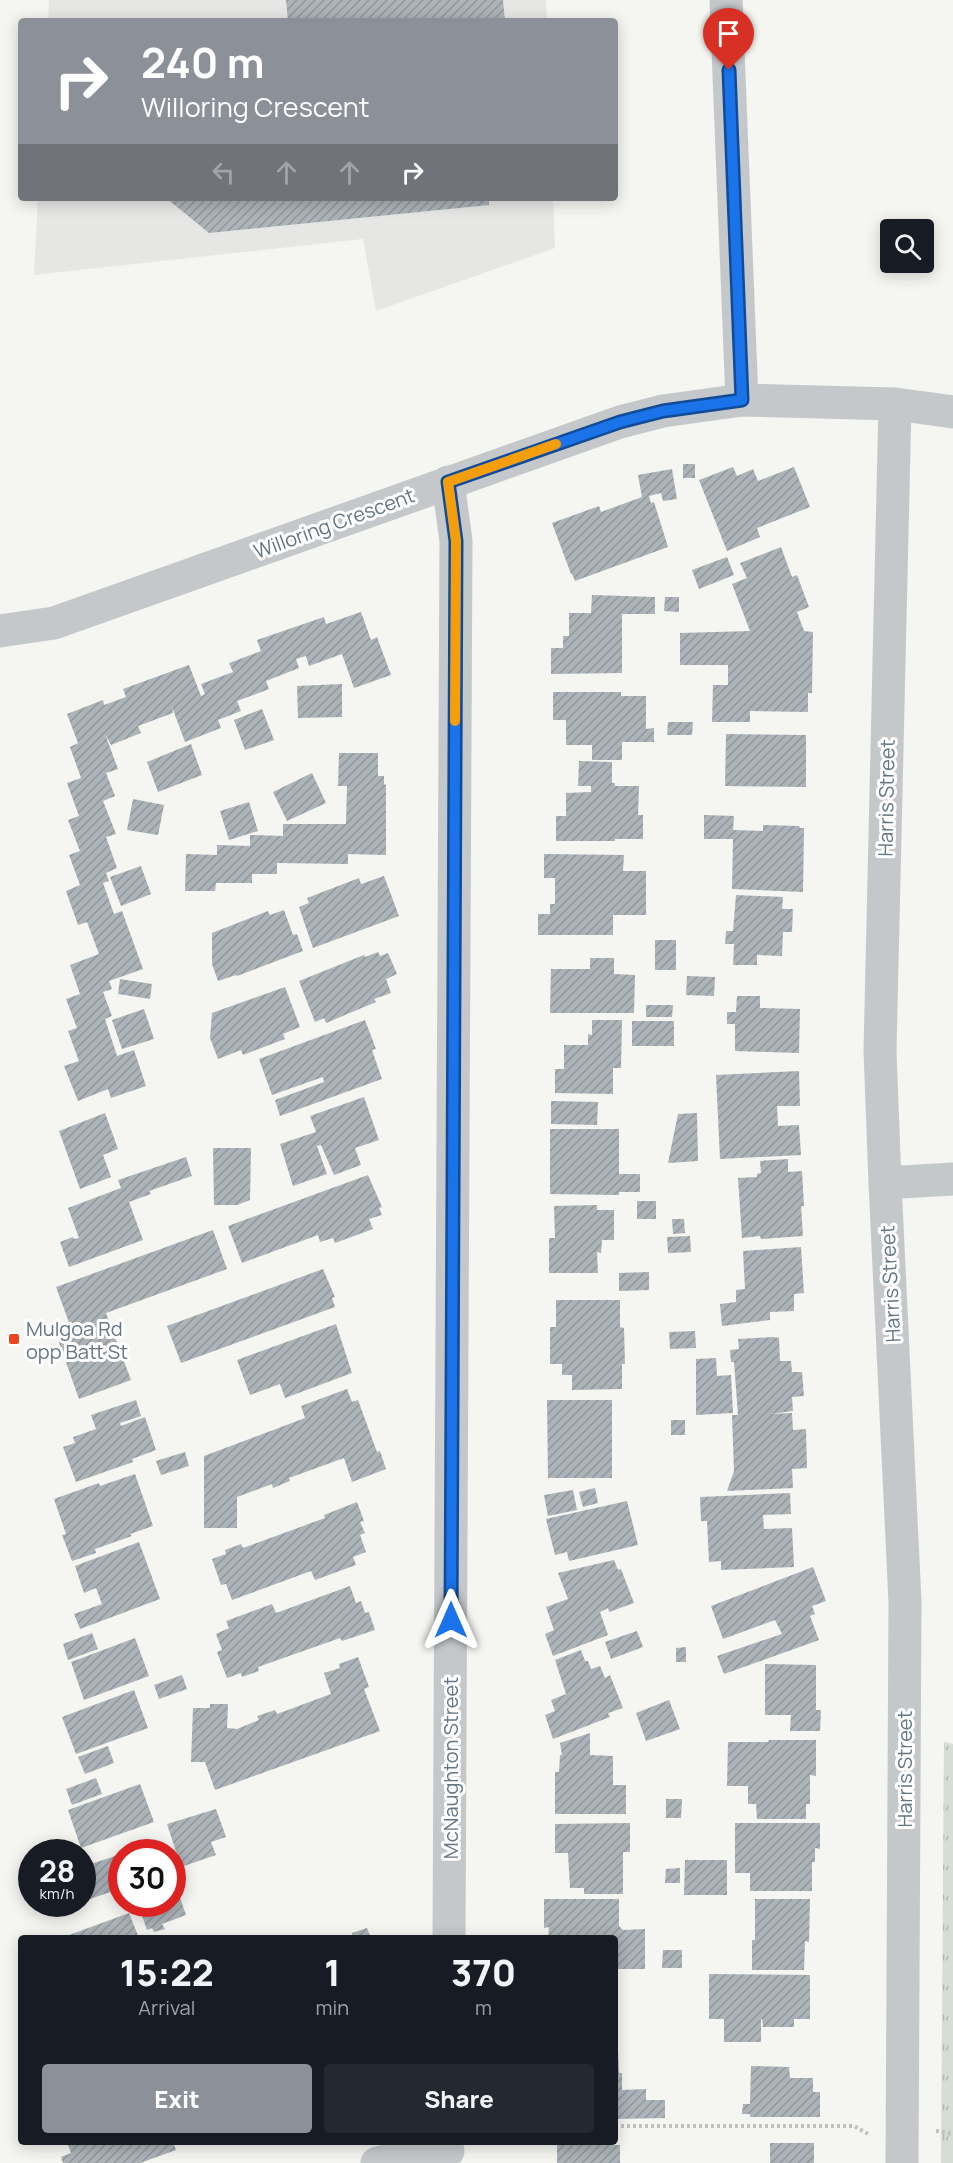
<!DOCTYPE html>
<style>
:root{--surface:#171b24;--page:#242831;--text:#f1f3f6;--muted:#9ea1a6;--accent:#8c9099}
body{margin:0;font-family:Manrope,sans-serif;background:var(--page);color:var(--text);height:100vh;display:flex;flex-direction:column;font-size:22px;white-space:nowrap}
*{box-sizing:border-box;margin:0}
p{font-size:20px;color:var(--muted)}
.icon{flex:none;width:33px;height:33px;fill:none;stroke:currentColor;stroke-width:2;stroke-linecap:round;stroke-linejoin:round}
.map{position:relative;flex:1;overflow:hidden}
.side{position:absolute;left:18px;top:1935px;width:600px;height:210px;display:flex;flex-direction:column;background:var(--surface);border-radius:6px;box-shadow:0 3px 15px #0003}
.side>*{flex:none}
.guide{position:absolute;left:18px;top:18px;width:600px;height:183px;border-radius:6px;box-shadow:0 3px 15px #0003;background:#8c9099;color:#fff;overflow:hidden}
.controls{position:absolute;left:880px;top:219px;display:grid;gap:12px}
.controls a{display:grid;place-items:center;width:54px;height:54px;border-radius:6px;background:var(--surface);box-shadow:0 3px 15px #0003;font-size:30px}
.speed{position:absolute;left:18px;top:1839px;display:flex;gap:12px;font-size:30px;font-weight:700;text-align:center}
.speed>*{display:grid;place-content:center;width:78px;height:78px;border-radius:50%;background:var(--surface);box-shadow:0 3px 15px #0003;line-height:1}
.speed small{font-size:15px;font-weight:400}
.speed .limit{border:9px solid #d22;background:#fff;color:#111}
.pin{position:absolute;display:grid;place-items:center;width:51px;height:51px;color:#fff;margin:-62px -26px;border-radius:50% 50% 50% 0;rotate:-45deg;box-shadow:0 0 6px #0007}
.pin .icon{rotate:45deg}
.me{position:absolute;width:66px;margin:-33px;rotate:0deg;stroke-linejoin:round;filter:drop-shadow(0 0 4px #0008)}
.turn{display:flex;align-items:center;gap:21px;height:126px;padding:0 24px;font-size:27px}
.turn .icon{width:78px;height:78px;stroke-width:2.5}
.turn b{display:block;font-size:42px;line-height:51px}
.lanes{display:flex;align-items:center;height:57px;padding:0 24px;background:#0003;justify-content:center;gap:30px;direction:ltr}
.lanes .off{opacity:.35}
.eta{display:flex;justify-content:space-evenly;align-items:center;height:102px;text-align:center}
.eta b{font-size:36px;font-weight:800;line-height:42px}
.primary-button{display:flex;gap:12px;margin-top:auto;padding:12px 24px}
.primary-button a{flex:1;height:69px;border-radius:6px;background:var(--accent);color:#fff;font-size:24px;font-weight:800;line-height:69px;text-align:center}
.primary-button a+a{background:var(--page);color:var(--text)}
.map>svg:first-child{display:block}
.built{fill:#e6e7e5}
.park{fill:url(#park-tufts)}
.building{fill:url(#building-hatch)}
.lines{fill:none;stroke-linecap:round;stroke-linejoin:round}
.path{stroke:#bec0c2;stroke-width:4;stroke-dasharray:3 3;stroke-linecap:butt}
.minor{stroke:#c5c8cb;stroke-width:33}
.route-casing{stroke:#114b97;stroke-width:15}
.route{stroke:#1a73e8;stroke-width:10}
.slow{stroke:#f59e0b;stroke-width:10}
.poi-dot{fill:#ea451d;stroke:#fff;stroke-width:2}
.labels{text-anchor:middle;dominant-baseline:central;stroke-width:6;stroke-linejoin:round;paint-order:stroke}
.street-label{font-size:20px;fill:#637684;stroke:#fff}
.poi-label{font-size:20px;fill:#637684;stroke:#fff;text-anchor:start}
</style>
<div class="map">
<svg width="953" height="2163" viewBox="0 0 953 2163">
<defs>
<pattern id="park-tufts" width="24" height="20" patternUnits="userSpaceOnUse" patternTransform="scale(1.5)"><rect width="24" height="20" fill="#d6ddd2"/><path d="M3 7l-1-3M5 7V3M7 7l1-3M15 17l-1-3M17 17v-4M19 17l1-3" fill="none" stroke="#b1b8b0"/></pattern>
<pattern id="building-hatch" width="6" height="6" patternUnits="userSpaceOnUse" patternTransform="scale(1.5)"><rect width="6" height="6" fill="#acb4b9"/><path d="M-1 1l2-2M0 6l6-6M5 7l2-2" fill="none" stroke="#90979c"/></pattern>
</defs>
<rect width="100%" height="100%" fill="#f5f5f1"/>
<path class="built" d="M 49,0 L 546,0 L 547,21 L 48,21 Z
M 38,198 L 553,198 L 555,248 L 376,311 L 363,239 L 34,275 Z"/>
<path class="park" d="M 944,1742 L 953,1744 L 953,2163 L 941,2163 Z"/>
<path class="building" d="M 286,0 L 503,0 L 505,21 L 288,21 Z
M 166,198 L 489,198 L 489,205 L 209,233 Z
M 683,464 L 695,464 L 695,478 L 683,478 Z
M 733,467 L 737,476 L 753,469 L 758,481 L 794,467 L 810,507 L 757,528 L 760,537 L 727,551 L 699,480 Z
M 672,469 L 677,499 L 663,501 L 661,493 L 649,496 L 651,503 L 654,502 L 668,547 L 575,581 L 572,574 L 571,574 L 552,523 L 599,506 L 601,512 L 642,497 L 638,475 Z
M 781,547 L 792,577 L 797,575 L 809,607 L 797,612 L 804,631 L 813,632 L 812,693 L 808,693 L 808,712 L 750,711 L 750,722 L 712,722 L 713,685 L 728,685 L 728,665 L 680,665 L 680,633 L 750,631 L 732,584 L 747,578 L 740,563 Z
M 727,557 L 734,575 L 699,589 L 692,570 Z
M 592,595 L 655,597 L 655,614 L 622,614 L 622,673 L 551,674 L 551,648 L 563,648 L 563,636 L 569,636 L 569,613 L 591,613 Z
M 665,597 L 679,597 L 679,612 L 664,611 Z
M 361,612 L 371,640 L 377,637 L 391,675 L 354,688 L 342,654 L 309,666 L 306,656 L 296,659 L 299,668 L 266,681 L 269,689 L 237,701 L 241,711 L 218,720 L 221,728 L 185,742 L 172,707 L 173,713 L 138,726 L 141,733 L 111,745 L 105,734 L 118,769 L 106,773 L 115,796 L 103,801 L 116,834 L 106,837 L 117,868 L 106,873 L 109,881 L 103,883 L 114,914 L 122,911 L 143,969 L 109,981 L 112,989 L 103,992 L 112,1016 L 105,1019 L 117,1056 L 134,1050 L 146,1086 L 111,1098 L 108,1089 L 78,1101 L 64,1066 L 79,1061 L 68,1031 L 77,1028 L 66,999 L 80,994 L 70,965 L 99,954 L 87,922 L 78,925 L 66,891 L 80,885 L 69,855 L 80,851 L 68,820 L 79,816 L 67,783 L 81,778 L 70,747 L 78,743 L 67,714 L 103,700 L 104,705 L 126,697 L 123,689 L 189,665 L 201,696 L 205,694 L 201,684 L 233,672 L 229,663 L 261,651 L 257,640 L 324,617 L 326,624 Z
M 342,684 L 342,717 L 298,718 L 297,686 Z
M 553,692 L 621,692 L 621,696 L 646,696 L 646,729 L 654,728 L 654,742 L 622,742 L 622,760 L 592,760 L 592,745 L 566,745 L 566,720 L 553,720 Z
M 262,709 L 274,740 L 245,750 L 234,720 Z
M 668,722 L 693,722 L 692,735 L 667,735 Z
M 726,734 L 806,735 L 806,787 L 725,786 Z
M 191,744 L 202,775 L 158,792 L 147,762 Z
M 339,753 L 378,753 L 378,776 L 384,776 L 384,785 L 386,784 L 386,855 L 348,854 L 348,864 L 277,863 L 277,874 L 252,874 L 252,883 L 216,883 L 215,891 L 185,891 L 186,854 L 217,855 L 217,845 L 250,846 L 250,835 L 283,836 L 283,824 L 346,824 L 347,786 L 338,786 Z
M 579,761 L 612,762 L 612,783 L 615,783 L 615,786 L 639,786 L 638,815 L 643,815 L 643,839 L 615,839 L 615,841 L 556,841 L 556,816 L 566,816 L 566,793 L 591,792 L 591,786 L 578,786 Z
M 312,773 L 326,803 L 287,821 L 273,792 Z
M 133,799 L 164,805 L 158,835 L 127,830 Z
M 249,802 L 258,831 L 229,840 L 220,811 Z
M 704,815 L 734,816 L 733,830 L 763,831 L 763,825 L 799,826 L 800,828 L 804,828 L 803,892 L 732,889 L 733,839 L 704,839 Z
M 544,854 L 624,855 L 623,871 L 646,871 L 646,915 L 613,915 L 613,935 L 538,935 L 538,914 L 550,914 L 550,904 L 555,904 L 555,878 L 544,878 Z
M 141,866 L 151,894 L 121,906 L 110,877 Z
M 384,876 L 399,916 L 313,948 L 299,907 L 309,903 L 307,898 L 359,878 L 361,884 Z
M 736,895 L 783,897 L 782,909 L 793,909 L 792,932 L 783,932 L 782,956 L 757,955 L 757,965 L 733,965 L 734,944 L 725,944 L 726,931 L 733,931 Z
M 284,910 L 293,935 L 297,934 L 303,951 L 237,976 L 236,975 L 218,981 L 212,964 L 212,933 L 268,911 L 270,915 Z
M 655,940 L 676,940 L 676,970 L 655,970 Z
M 378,952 L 380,956 L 388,953 L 397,974 L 386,979 L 391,993 L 374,999 L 376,1002 L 326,1023 L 324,1018 L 315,1022 L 299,981 L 364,955 L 365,957 Z
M 590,958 L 614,958 L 614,974 L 635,975 L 634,1013 L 550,1013 L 551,969 L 590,969 Z
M 687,976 L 715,977 L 714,996 L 686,995 Z
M 120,979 L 152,984 L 150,999 L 118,994 Z
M 285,987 L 300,1027 L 283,1034 L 285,1039 L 243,1055 L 241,1050 L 218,1059 L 210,1038 L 212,1013 Z
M 737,996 L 760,996 L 760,1008 L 800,1009 L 799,1053 L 735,1051 L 735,1024 L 727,1024 L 727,1012 L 736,1012 Z
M 646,1005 L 673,1005 L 672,1017 L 646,1017 Z
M 144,1009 L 154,1039 L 122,1049 L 112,1020 Z
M 365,1020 L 376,1049 L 372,1050 L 382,1079 L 280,1116 L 275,1100 L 324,1082 L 323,1077 L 272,1095 L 259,1059 Z
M 592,1020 L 622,1020 L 621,1068 L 613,1068 L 613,1094 L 555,1093 L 555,1069 L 564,1069 L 564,1045 L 588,1045 L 588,1034 L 592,1035 Z
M 632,1021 L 674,1021 L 674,1046 L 632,1046 Z
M 799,1071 L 800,1106 L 777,1106 L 778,1126 L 799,1125 L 801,1155 L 720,1159 L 716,1075 Z
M 364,1097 L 379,1140 L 355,1148 L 361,1165 L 334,1175 L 321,1145 L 317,1146 L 327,1174 L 293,1186 L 280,1144 L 316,1132 L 310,1116 Z
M 551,1101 L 598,1102 L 597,1125 L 551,1124 Z
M 105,1113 L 118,1149 L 103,1155 L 111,1177 L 80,1189 L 59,1131 Z
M 697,1113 L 698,1161 L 668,1163 L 678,1114 Z
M 550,1129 L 619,1129 L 619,1174 L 640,1174 L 640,1192 L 619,1192 L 619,1195 L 550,1194 Z
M 213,1148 L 251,1148 L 250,1200 L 237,1205 L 214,1205 Z
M 186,1157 L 192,1176 L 149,1191 L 151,1194 L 129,1202 L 143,1240 L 69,1267 L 60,1242 L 73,1237 L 74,1239 L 79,1238 L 68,1208 L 121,1188 L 118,1180 Z
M 788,1159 L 788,1172 L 802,1171 L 804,1206 L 801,1206 L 803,1236 L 761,1239 L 760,1236 L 742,1238 L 738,1178 L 757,1177 L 757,1174 L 761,1173 L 760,1161 Z
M 368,1175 L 382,1207 L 379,1208 L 382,1215 L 369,1219 L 373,1229 L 335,1243 L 333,1238 L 320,1242 L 318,1235 L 242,1263 L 228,1226 Z
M 637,1201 L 656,1201 L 656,1219 L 637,1219 Z
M 597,1205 L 597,1210 L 614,1210 L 614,1240 L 602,1240 L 601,1253 L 597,1252 L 598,1273 L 549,1273 L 549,1238 L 555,1238 L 554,1206 Z
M 672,1219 L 684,1219 L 685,1233 L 673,1234 Z
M 213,1230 L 227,1269 L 106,1313 L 131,1380 L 79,1399 L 56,1334 L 71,1328 L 56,1287 Z
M 690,1236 L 691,1252 L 668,1253 L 667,1237 Z
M 801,1247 L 804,1293 L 794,1294 L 794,1311 L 770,1312 L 770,1320 L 722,1326 L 720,1304 L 736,1302 L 736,1290 L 745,1289 L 743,1251 Z
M 323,1269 L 335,1297 L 332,1298 L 335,1307 L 181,1363 L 167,1326 Z
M 649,1272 L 649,1290 L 619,1291 L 619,1273 Z
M 556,1300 L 620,1300 L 620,1327 L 624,1328 L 625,1364 L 622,1364 L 622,1389 L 572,1390 L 572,1375 L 562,1375 L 562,1364 L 550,1364 L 550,1327 L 556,1327 Z
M 336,1324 L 352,1373 L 285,1398 L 280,1384 L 250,1395 L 237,1360 Z
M 695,1331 L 696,1348 L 670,1349 L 669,1332 Z
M 773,1337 L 779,1338 L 780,1361 L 791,1361 L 792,1372 L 802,1372 L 804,1396 L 792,1397 L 793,1411 L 770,1414 L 792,1413 L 793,1430 L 806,1429 L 807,1468 L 792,1469 L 793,1488 L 727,1491 L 734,1471 L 732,1415 L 738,1415 L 734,1362 L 731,1362 L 730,1350 L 739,1349 L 738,1339 Z
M 716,1358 L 717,1376 L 731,1375 L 733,1413 L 696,1415 L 696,1359 Z
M 347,1389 L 352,1402 L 358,1400 L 377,1452 L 380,1451 L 386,1469 L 352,1482 L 344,1458 L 289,1478 L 290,1481 L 273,1488 L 272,1484 L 237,1497 L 237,1528 L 204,1528 L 204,1456 L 305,1418 L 301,1406 Z
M 136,1400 L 141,1416 L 120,1423 L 121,1426 L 145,1417 L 156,1450 L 132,1459 L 133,1462 L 76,1482 L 63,1447 L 75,1443 L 73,1437 L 96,1429 L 91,1415 Z
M 547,1400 L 612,1400 L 612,1478 L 548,1478 Z
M 671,1420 L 685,1420 L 685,1435 L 671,1435 Z
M 185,1452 L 189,1466 L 161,1475 L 156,1461 Z
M 135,1474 L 153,1526 L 130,1534 L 132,1536 L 95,1549 L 96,1553 L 72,1561 L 62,1535 L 66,1534 L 54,1499 L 99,1483 L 100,1486 Z
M 595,1488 L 598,1503 L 583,1507 L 579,1492 Z
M 573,1490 L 577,1510 L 548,1516 L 544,1495 Z
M 790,1493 L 791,1514 L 763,1515 L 764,1529 L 792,1528 L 794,1567 L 721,1570 L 721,1561 L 709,1562 L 707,1521 L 701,1521 L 700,1497 Z
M 627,1501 L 638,1545 L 569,1561 L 567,1552 L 555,1555 L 546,1519 Z
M 357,1502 L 364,1521 L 360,1522 L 365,1533 L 360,1535 L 366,1552 L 353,1557 L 356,1565 L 315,1580 L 311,1571 L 232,1600 L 226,1584 L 221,1585 L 212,1559 L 226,1554 L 225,1550 L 241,1544 L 243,1548 L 325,1518 L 324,1515 Z
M 139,1542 L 160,1599 L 80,1629 L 74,1614 L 102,1604 L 96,1588 L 84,1593 L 75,1566 Z
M 614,1560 L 618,1570 L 621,1569 L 634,1603 L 609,1612 L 608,1608 L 600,1612 L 608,1635 L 553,1656 L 545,1634 L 554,1630 L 546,1607 L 568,1599 L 558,1573 Z
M 813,1567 L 826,1601 L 812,1606 L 815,1614 L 810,1616 L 819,1640 L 724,1674 L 717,1656 L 782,1634 L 775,1620 L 723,1639 L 711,1606 Z
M 350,1586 L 356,1603 L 361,1601 L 365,1613 L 369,1612 L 375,1630 L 342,1641 L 340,1638 L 258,1667 L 259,1671 L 242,1677 L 241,1673 L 227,1678 L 217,1652 L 222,1650 L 216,1634 L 229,1628 L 226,1621 L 272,1604 L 276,1613 Z
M 637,1631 L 643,1647 L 611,1659 L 605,1642 Z
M 92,1633 L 98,1649 L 68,1660 L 63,1644 Z
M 135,1638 L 149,1676 L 84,1700 L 71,1662 Z
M 686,1647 L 686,1662 L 676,1662 L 676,1648 Z
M 581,1650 L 585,1661 L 588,1661 L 591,1669 L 600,1666 L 605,1678 L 610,1675 L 623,1708 L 608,1713 L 610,1717 L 553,1739 L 545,1715 L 555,1711 L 551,1700 L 566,1694 L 555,1660 Z
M 358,1657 L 369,1687 L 364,1689 L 380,1731 L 215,1790 L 205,1762 L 191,1762 L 193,1708 L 210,1708 L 210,1704 L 228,1704 L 227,1728 L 237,1729 L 259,1720 L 257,1716 L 275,1710 L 277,1714 L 331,1694 L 324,1673 L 340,1668 L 339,1664 Z
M 765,1664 L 816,1665 L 816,1710 L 821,1710 L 820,1731 L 790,1731 L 791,1715 L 765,1715 Z
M 182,1675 L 187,1689 L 159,1699 L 154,1685 Z
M 134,1690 L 148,1728 L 76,1754 L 62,1717 Z
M 669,1700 L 680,1729 L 646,1741 L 636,1713 Z
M 590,1733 L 590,1755 L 613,1756 L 613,1785 L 626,1785 L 626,1814 L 555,1814 L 555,1772 L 559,1772 L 560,1755 L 562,1755 L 560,1743 Z
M 769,1740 L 816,1740 L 816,1776 L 810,1775 L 810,1804 L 806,1804 L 806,1819 L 757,1819 L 756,1804 L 748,1804 L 748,1786 L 727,1786 L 728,1742 L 768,1742 Z
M 108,1746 L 114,1763 L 85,1774 L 78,1757 Z
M 96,1778 L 102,1794 L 72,1805 L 66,1789 Z
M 140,1784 L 154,1822 L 81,1848 L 68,1810 Z
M 666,1799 L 682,1799 L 681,1818 L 666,1818 Z
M 216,1809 L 226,1837 L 211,1842 L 216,1855 L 181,1867 L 167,1824 Z
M 630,1823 L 630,1852 L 623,1852 L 623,1894 L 584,1894 L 584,1888 L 570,1888 L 568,1853 L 555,1853 L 555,1824 Z
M 735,1823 L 820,1823 L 820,1849 L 815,1848 L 815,1862 L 812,1862 L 812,1891 L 750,1891 L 750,1873 L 735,1873 Z
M 115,1856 L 122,1877 L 122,1888 L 90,1899 L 82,1877 L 82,1867 Z
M 685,1860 L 727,1860 L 727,1895 L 684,1895 Z
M 680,1868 L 680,1883 L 665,1883 L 666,1869 Z
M 179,1895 L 186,1915 L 162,1924 L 165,1929 L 154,1932 L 152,1928 L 147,1930 L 140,1910 L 156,1904 L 172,1904 L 172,1898 Z
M 544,1899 L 619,1899 L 619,1926 L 623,1930 L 645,1929 L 645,1969 L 615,1969 L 615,1938 L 548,1938 L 549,1927 L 544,1928 Z
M 755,1899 L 810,1899 L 809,1942 L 805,1941 L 804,1970 L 752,1970 L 752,1940 L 755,1940 Z
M 129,1913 L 139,1938 L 61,1938 Z
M 367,1928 L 371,1938 L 353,1938 L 352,1933 Z
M 663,1950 L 682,1950 L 682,1968 L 662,1968 Z
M 709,1974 L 810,1975 L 810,2019 L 794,2019 L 794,2027 L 763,2027 L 762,2019 L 761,2019 L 761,2042 L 724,2042 L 724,2019 L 709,2019 Z
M 615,2051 L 618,2051 L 619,2073 L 622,2073 L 622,2090 L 646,2089 L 646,2100 L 665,2100 L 665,2118 L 616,2119 Z
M 751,2066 L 789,2067 L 790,2078 L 813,2078 L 813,2092 L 820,2092 L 820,2117 L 750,2117 L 750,2114 L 742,2114 L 743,2104 L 750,2104 Z
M 67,2142 L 173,2142 L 176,2150 L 140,2163 L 63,2163 L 61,2157 L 71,2153 Z
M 557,2143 L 603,2143 L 603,2145 L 620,2145 L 620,2163 L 557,2163 Z
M 770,2143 L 814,2143 L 814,2163 L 770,2163 Z"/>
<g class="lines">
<path class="path" d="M 615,2126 L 854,2126 L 870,2135
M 936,2131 L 953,2134"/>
<path class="minor" d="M 726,0 L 742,400
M 895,404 L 880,1051 L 885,1183 L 905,1602 L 902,2163
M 448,482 L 456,541 L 449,1938
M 0,631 L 54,623 L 620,422 L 663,411 L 742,400 L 895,404 L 953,412
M 885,1183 L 953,1179
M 377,2163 L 410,2155 L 448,2151"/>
</g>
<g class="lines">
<g class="route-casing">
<path id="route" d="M 451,1620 L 456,541 L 448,482 L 620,422 L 663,411 L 742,400 L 729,70"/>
</g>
<use href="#route" class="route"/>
<path class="slow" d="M 455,721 L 456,541 L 448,482 L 556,444"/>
</g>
<rect class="poi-dot" x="8" y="1333" width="12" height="12" rx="3"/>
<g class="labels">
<g class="street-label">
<text transform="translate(334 523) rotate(-20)">Willoring Crescent</text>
<text transform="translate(886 798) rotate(-89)">Harris Street</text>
<text transform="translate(890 1284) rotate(-93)">Harris Street</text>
<text transform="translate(450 1768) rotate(-90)">McNaughton Street</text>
<text transform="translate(904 1769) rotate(-90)">Harris Street</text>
</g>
<g class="poi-label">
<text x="26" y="1328">Mulgoa Rd<tspan x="26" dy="23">opp Batt St</tspan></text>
</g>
</g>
</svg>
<div class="controls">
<a><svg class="icon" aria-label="search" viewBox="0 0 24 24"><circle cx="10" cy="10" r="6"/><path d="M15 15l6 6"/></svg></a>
</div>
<div class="speed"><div>28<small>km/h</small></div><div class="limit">30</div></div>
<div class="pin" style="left:729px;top:70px;background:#d93025"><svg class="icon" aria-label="arrive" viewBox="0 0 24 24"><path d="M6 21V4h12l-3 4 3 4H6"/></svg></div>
<svg class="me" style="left:451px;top:1620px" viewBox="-20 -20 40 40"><path d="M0-17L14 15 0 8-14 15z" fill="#1a73e8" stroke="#fff" stroke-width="4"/></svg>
<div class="guide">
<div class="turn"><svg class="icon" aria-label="right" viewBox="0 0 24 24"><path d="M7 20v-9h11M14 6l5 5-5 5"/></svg><div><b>240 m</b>Willoring Crescent</div></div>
<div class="lanes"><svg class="icon off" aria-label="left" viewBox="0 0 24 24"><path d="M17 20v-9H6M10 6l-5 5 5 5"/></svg><svg class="icon off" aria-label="ahead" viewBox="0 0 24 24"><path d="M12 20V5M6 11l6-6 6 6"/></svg><svg class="icon off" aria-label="ahead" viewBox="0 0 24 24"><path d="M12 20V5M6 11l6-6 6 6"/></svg><svg class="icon" aria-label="right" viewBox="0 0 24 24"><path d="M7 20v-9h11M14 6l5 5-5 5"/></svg></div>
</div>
<section class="side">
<div class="eta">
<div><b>15:22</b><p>Arrival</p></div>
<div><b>1</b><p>min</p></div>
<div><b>370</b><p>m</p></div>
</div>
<div class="primary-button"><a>Exit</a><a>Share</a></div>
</section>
</div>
